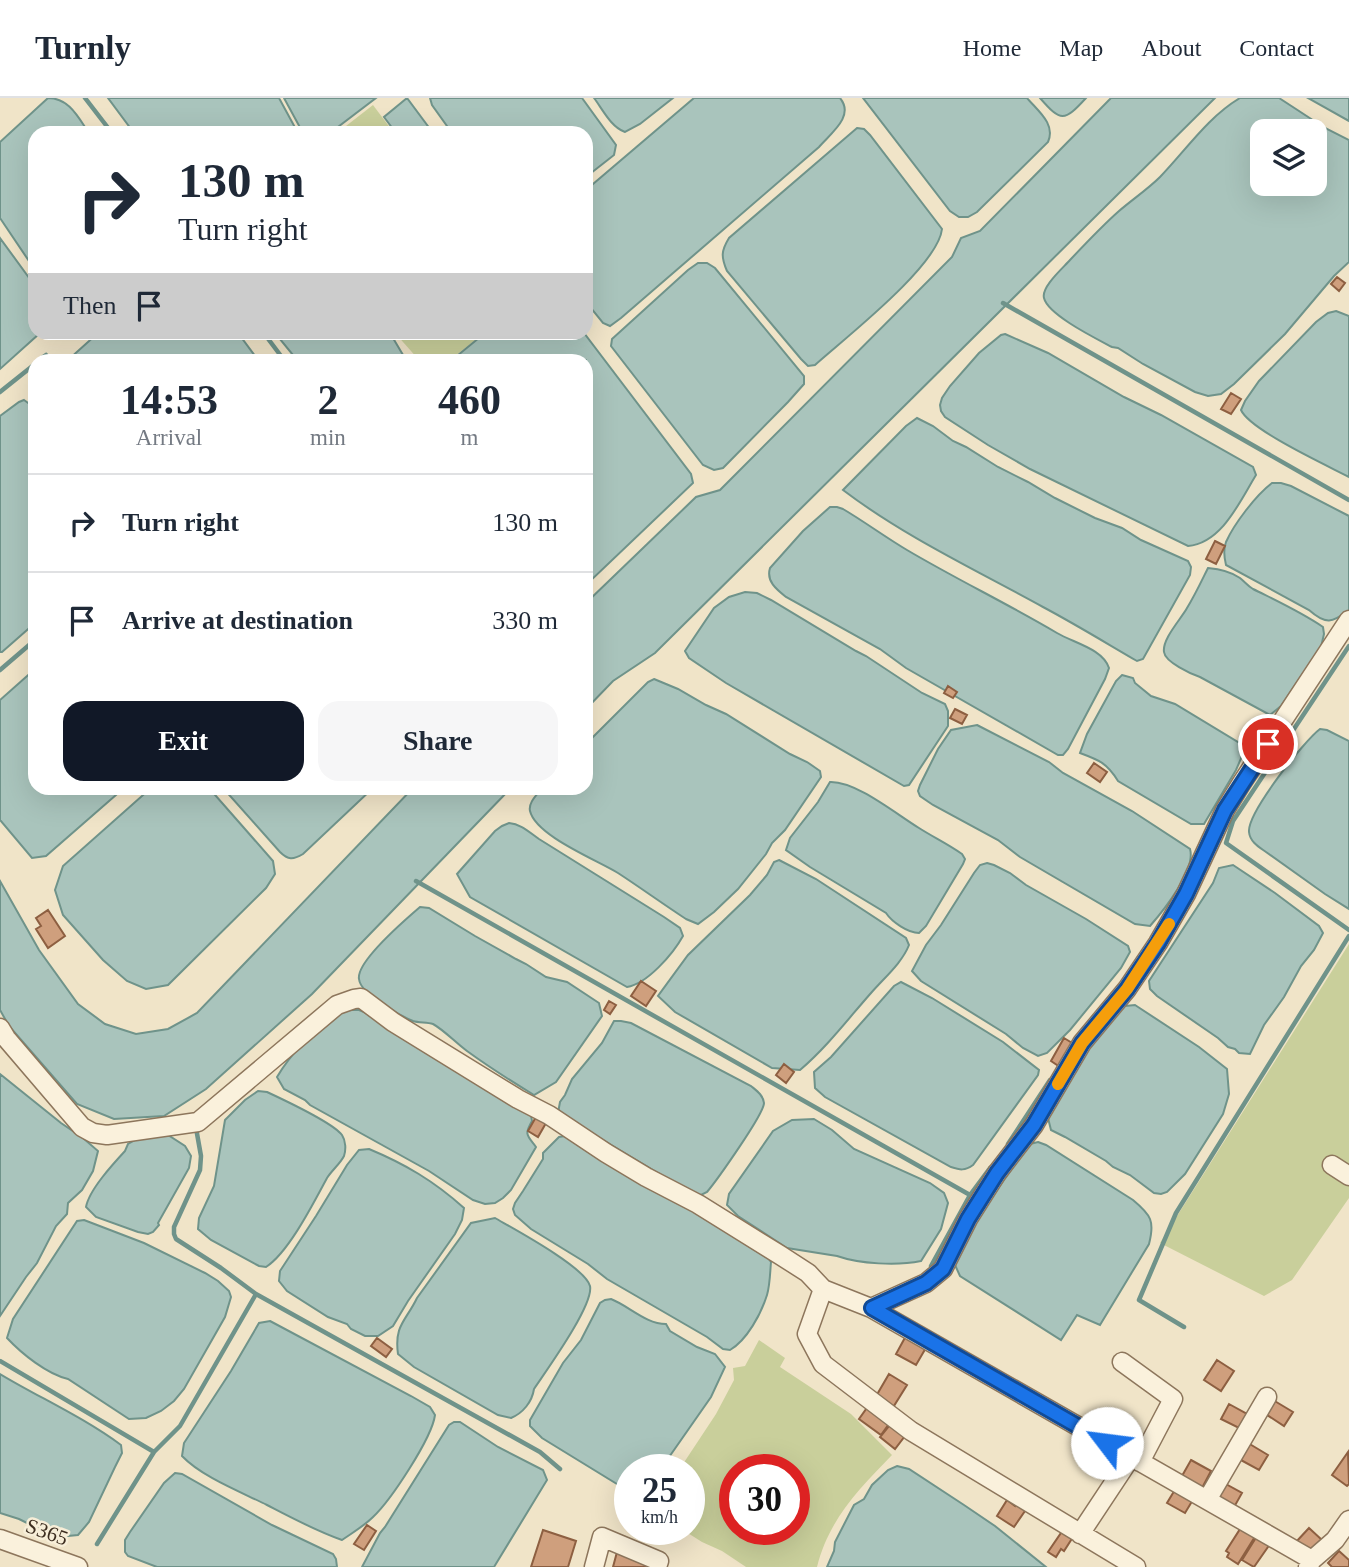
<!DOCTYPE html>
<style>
:root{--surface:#fff;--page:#f6f6f7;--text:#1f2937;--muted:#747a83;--line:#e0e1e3;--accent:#111827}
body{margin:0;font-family:Georgia,serif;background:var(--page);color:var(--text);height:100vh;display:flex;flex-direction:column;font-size:26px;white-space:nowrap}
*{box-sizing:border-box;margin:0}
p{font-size:23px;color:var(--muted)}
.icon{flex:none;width:38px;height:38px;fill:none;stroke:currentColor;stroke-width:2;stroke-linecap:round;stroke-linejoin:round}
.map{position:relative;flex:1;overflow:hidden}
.drawer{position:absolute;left:28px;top:256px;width:565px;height:441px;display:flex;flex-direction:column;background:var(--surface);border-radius:21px;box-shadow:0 7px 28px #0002}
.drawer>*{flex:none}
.guide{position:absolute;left:28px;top:28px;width:565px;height:214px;border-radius:21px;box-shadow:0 7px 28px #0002;background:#fff;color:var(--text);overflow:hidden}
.buttons{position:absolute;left:1250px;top:21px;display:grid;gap:14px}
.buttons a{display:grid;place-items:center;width:77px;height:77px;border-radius:14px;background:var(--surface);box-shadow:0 7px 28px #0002;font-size:35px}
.speed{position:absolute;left:614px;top:1356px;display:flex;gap:14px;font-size:35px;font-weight:700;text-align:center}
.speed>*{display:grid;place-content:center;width:91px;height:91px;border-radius:50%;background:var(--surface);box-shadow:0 7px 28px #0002;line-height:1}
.speed small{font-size:18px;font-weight:400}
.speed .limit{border:10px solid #d22;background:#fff;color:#111}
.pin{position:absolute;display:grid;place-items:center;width:60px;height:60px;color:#fff;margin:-30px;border:4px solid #fff;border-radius:50%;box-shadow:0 2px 7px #0007}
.me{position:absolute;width:77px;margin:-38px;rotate:300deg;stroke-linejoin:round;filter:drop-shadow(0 0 5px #0008)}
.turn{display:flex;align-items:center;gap:24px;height:147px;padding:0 35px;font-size:32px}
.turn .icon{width:91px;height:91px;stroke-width:2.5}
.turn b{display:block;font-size:49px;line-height:60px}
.then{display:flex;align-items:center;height:66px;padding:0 35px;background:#0003;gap:14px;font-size:26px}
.eta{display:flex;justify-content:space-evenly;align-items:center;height:119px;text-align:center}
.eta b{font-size:42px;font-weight:800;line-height:49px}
.cta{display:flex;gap:14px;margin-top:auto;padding:14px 35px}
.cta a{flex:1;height:80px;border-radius:21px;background:var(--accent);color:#fff;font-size:28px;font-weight:800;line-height:80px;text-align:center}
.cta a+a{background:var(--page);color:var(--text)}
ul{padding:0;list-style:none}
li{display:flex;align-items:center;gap:21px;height:98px;padding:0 35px;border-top:2px solid var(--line)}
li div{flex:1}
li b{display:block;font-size:26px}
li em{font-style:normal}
header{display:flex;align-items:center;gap:42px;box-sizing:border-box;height:98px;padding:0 35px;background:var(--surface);border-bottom:2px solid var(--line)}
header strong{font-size:33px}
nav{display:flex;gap:38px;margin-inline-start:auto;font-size:24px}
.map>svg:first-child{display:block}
.green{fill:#c9cf9b;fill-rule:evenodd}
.water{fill:#a9c4bc;stroke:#6f938a;stroke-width:2;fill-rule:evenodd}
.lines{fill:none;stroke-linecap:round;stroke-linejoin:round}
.stream{stroke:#6f938a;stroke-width:4.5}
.building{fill:#cf9f7d;stroke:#8d5f41;stroke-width:2}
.minor-casing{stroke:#8d765c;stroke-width:21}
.minor{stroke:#faf1dc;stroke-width:18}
.route-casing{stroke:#114b97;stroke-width:18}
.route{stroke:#1a73e8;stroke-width:12}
.slow{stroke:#f59e0b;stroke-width:12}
.labels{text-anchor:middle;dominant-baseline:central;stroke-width:5;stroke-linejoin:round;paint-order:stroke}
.street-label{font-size:21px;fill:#3d2e20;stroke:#f7eed8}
</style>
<header>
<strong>Turnly</strong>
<nav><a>Home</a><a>Map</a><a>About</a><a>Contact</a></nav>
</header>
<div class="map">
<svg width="1349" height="1469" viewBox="0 0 1349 1469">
<rect width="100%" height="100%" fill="#f0e4c8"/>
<path class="green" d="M 373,7 L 394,35 L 337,35 Z
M 395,235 L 484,235 L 450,262 L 419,262 Z
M 1349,846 L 1349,1100 L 1292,1182 L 1264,1198 L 1160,1145 Z
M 759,1242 L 785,1260 L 780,1269 L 851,1316 L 892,1357 C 859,1391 829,1421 817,1469 L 746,1469 L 722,1453 L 702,1444 L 683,1432 L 690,1432 L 690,1372 L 679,1372 L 716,1316 L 734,1282 L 733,1270 L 745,1268 ZM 735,1372 L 794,1372 L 794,1432 L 735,1432 Z"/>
<path class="water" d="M 48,0 C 69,0 78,19 89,35 L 35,35 L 35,172 L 0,120 L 0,44 Z
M 108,0 L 279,0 L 298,35 L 134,35 Z
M 284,0 L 376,0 L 330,35 L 303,35 Z
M 407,0 L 433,35 L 396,35 L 384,19 Z
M 430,0 L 582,0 L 616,47 L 614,57 L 586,79 L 586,35 L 452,35 L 432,7 Z
M 594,0 L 673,0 L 640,26 L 625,34 C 611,29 603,12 594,0 Z
M 694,0 L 840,0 C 855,18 831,35 819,49 L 621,220 L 610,228 L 603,225 L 586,204 L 586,92 Z
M 863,0 L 1027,0 C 1038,13 1056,26 1048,44 L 977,114 L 968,119 L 959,119 L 950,113 Z
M 1040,0 L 1086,0 C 1064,24 1061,24 1040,0 Z
M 1111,0 L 1215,0 L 655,555 L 613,583 L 586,611 L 586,505 L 696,399 L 720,392 L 952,159 L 961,140 L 980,133 Z
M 1240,0 L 1279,0 L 1325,30 L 1349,42 L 1349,164 L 1334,178 L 1285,236 L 1234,286 L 1221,296 L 1208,298 L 1195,294 L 1143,266 L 1118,250 L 1112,249 C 1097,241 1048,217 1044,200 C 1041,189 1063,170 1070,162 C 1086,145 1102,128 1119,113 C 1133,101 1148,91 1160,79 C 1186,52 1208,19 1240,0 ZM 1262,33 L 1314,33 L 1314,86 L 1262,86 Z
M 1308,0 L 1349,0 L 1349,23 Z
M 857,30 L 864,31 L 870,37 L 942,131 C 938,168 845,240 815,267 L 808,268 L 801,261 L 727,173 C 721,159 721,153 729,140 Z
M 0,140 L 35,188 L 35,234 L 40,235 L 0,271 Z
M 698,165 L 707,165 L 715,170 L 804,278 L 804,286 L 788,304 L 723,370 L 714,372 L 703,367 L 611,248 L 612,241 L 688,172 Z
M 1336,213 L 1349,218 L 1349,379 C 1326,367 1250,332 1241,312 L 1245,303 L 1259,283 L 1316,224 L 1328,215 Z
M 98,235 L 238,235 L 258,262 L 68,262 Z
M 275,235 L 390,235 L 406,262 L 297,262 Z
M 485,235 L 584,235 L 691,376 L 693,385 L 586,487 L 586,262 L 452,262 Z
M 1005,236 L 1048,255 L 1124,299 L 1161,317 L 1253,369 L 1256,377 C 1240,403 1222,445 1188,448 L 1030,371 L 988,347 L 945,319 L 941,313 L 940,307 L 942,300 L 950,288 L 979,255 L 1001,237 Z
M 24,302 L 35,310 L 35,525 L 2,554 L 0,554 L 0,318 L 19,304 Z
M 917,320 L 933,328 L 953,343 L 966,349 L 998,369 L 1028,384 L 1055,400 L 1095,420 L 1122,430 L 1141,442 L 1188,463 L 1191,469 L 1190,477 L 1143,561 L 1137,563 C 1106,545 1075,526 1043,509 C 976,472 905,439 843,392 L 906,328 Z
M 1272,385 L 1281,385 L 1291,388 L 1349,418 L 1349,512 C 1332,525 1326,527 1309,512 L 1226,467 C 1224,459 1223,452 1226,444 C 1234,426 1256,397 1272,385 Z
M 830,409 L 837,409 L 843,411 C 865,424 885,439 907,452 C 956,481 1008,506 1057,535 C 1074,545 1103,551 1109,570 L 1105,581 L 1068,651 L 1063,657 L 1058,657 L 906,570 L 880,551 L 786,499 C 776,491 766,483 770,470 L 803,433 Z
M 1208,470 C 1220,471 1230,473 1240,480 C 1245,484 1248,488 1253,491 C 1277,503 1301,514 1323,529 L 1324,536 L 1321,549 L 1281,608 L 1270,617 L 1200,579 C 1191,576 1165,564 1164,554 C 1162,541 1181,521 1187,510 C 1195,497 1201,484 1208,470 Z
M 745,494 L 757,495 L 771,502 L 856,553 L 866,558 L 922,595 L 945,606 L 948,613 L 948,628 L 909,687 L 904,688 L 726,585 L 689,560 L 685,553 L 714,510 L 729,499 Z
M 35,571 L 35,690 L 124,690 L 46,758 L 32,760 L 0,722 L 0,602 Z
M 1122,577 L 1133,580 L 1135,585 L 1151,598 L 1175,606 L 1246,649 L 1236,672 L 1204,726 L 1191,726 L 1118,683 C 1107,665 1099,662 1080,655 L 1087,636 L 1116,583 Z
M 654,581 L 678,591 L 706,607 L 726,616 L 790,656 L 807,664 L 820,673 L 821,679 L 785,732 L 772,745 L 766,756 L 738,791 L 714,814 L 698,826 L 686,821 C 663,806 641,790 618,775 C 597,762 536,738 530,713 C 528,704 538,696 542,690 L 586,690 L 586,646 L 648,584 Z
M 977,627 L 1049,664 L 1063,675 L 1132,713 L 1190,751 C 1196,772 1164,812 1150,828 L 1135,826 L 1020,759 L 998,742 L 933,707 L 920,698 L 918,693 L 920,687 L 938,651 L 951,632 Z
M 1320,631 L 1327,632 L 1349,643 L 1349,811 L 1325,796 L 1266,754 C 1259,749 1250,744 1249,734 C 1247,715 1304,643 1320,631 Z
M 830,684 C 856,683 896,716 919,730 C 933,739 948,746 962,756 L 965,761 L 963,766 L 926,828 L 919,835 C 908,835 892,824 886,815 L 810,769 L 786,752 L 790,740 L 818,704 Z
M 151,690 L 209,690 L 273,763 L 275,776 L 266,790 L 168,887 L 146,891 L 127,883 L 103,862 L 63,817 L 55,792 L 63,768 Z
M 223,690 L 373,690 L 303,756 C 293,762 288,762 280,754 Z
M 413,690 L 511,690 L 312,896 L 206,991 L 164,1018 L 114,1021 L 77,1006 L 9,928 L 0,912 L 0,783 L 39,852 L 78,906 L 105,926 L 136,936 L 168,931 L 197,915 Z
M 509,725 C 521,726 529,734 539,741 L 664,819 L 680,830 L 683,838 C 673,856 647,886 627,889 L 470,799 L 457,776 L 495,733 L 502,728 Z
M 779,762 L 816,781 L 906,840 L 909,847 C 902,865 884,880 871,895 C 848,921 827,949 800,972 L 772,970 L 675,914 L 658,898 L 688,857 L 750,797 L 767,777 L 774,764 Z
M 987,765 L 994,767 L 1010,775 L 1026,787 L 1086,821 L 1128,848 L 1130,854 L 1121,870 L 1070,932 L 1047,955 L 1038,958 L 1023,950 L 1006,936 L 921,883 L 912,873 L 926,847 L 941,827 L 974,775 L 980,767 Z
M 1233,767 L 1275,795 L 1319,828 L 1323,835 L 1314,852 L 1301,868 L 1284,899 L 1264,927 L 1250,956 L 1239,955 L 1235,951 L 1228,949 L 1218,940 L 1157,898 L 1150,891 L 1149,883 L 1213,785 L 1219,770 Z
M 420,809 L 429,810 L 475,838 L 516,861 L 526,866 L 546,879 L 567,884 L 599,905 L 602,918 L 556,984 L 534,997 C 511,983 489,969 467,953 C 457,946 444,932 433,926 C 427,924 419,925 413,923 C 403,919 393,913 385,907 C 377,901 360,892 359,881 C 356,864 406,821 420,809 Z
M 901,884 L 932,900 L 1003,944 L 1039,972 L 1038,977 L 973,1067 C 965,1073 960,1072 951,1069 L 825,999 L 815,990 L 814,974 L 831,959 L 894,888 Z
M 1135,907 L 1199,949 L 1227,971 L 1229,996 L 1223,1016 L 1185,1076 L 1167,1094 L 1161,1096 L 1154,1095 L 1130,1077 L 1113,1069 L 1106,1063 L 1065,1039 L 1051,1032 L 1048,1020 L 1084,956 L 1118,910 L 1125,908 Z
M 344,912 L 359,912 L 364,914 L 399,937 L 531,1017 L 532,1023 C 524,1037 527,1037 536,1049 L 511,1092 L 503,1100 L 495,1105 L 485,1106 L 473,1102 L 429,1073 L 310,1007 L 305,1002 L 284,991 L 277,979 C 293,952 318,929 344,912 Z
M 614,923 L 621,923 L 631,925 L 751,988 C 757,993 763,997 764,1005 C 764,1016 717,1082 707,1094 L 701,1097 L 693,1096 L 558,1015 L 560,1004 L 565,997 L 572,981 L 602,945 Z
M 0,976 L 61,1025 L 83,1040 L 98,1053 L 93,1073 L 82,1092 L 68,1105 L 67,1116 L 56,1128 L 37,1165 L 26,1179 L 0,1218 Z
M 258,993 L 267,994 C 282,1001 333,1025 342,1037 C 346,1043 346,1052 344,1058 C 340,1066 332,1072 327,1080 C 314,1104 289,1154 266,1169 L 259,1168 L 211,1142 L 198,1131 L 199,1120 L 214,1088 L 225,1022 L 245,1002 Z
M 814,1021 L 832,1032 L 854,1051 L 930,1085 L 944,1095 L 948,1105 L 941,1131 L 921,1163 C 897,1168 860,1166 837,1158 L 787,1150 L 738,1118 L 727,1107 L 729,1096 L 773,1033 L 792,1022 Z
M 144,1037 L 168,1037 L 185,1048 L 191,1058 L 189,1070 L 158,1125 L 159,1127 L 153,1134 L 148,1136 L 138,1134 L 96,1119 L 86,1109 C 89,1092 113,1066 125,1053 L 128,1046 Z
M 565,1038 C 603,1066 645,1087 686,1109 C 715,1124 740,1144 768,1160 L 771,1164 C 770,1175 770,1187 767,1197 C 761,1216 747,1242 730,1252 L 723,1251 L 707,1239 L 607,1181 L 588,1166 L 531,1131 L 515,1117 L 513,1111 L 515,1105 L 523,1093 L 543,1061 L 543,1055 L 559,1039 Z
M 1038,1044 L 1046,1047 L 1133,1102 C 1151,1117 1155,1123 1149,1146 L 1100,1227 L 1077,1217 L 1061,1242 L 960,1178 L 955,1167 L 956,1160 L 972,1128 L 1024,1053 L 1030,1046 Z
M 369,1051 C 405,1066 434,1083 464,1110 L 462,1122 L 455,1136 L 408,1203 L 393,1228 L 378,1238 L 365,1238 L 351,1231 L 347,1226 L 328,1219 L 287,1193 L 279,1183 L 280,1173 L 316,1118 L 347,1067 L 359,1052 Z
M 495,1120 C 514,1131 585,1169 590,1188 C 594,1207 546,1273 534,1291 C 532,1304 523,1315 511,1320 L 498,1317 L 414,1269 L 398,1256 C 394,1227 406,1223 417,1200 L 471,1125 Z
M 84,1122 L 144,1145 L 205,1175 L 218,1183 L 229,1193 L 231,1199 L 225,1219 L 184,1291 L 174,1303 L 161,1313 L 146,1320 L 129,1321 L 68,1281 C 47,1276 22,1256 7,1240 L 13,1221 L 77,1123 Z
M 611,1201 C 629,1208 646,1226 666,1226 L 670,1233 L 697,1249 L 715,1256 L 725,1269 L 711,1299 L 660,1372 L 630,1372 L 630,1394 L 542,1340 L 530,1328 L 530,1322 L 563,1265 L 581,1242 L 600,1205 L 605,1202 Z
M 270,1223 L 411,1298 L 430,1309 L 435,1317 C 432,1340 391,1402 373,1419 C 364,1428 352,1435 342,1442 C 316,1433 292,1420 267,1407 C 241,1394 202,1379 182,1358 L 184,1345 L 231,1273 L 259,1225 Z
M 0,1276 C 40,1300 83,1319 121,1347 L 122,1355 L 115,1369 L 89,1424 L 78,1437 L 68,1438 L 46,1430 L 31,1427 L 19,1421 L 0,1415 Z
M 454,1324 L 460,1324 L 498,1349 L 543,1372 L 547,1382 L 494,1469 L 362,1469 L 380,1435 L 385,1429 L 449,1327 Z
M 897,1368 L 909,1371 L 964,1407 L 995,1428 L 1046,1469 L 827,1469 L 834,1453 L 835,1444 L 854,1407 L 864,1401 L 872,1387 L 888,1372 Z
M 175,1375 L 182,1376 L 272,1427 L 333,1456 L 336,1461 L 337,1469 L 157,1469 L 128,1458 L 125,1454 L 125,1442 L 130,1434 L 164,1385 Z"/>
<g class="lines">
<path class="stream" d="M 85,0 L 112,35
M 1003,205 L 1349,402
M 263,234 L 284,262
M 39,262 L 46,257
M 0,294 L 35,266
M 1349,548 L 1233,723 L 1226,745 L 1349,832
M 0,572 L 35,542
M 416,783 L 970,1097
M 1008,1046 L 1050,982
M 931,1168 L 970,1097 L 990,1070
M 256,1196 L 540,1354 L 560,1371
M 1184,1229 L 1139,1202 L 1176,1115 L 1349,838
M 0,1263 L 154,1354
M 97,1446 L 154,1354 L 180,1328 L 256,1196 L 221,1170 L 176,1141 L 174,1136 L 174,1129 L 200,1072 L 201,1058 L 196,1030"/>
</g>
<path class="building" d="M 1337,179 L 1345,185 L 1339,193 L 1331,186 Z
M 1231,295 L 1241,301 L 1231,316 L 1221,311 Z
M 1215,443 L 1225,448 L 1216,466 L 1206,461 Z
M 948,588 L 957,594 L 953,600 L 944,595 Z
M 955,611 L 967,617 L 962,626 L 950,620 Z
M 1094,665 L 1107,674 L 1100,684 L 1087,675 Z
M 48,812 L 65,838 L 48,850 L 36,831 L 41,828 L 36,820 Z
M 641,883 L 656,893 L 646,908 L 631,898 Z
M 609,903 L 616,907 L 610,916 L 604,912 Z
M 1064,940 L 1077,948 L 1063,971 L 1051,963 Z
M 784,966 L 794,974 L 786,985 L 776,977 Z
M 536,1019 L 546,1025 L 538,1039 L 528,1033 Z
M 536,1019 L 546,1025 L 538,1039 L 528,1033 Z
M 907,1236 L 927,1248 L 916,1267 L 896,1256 Z
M 377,1240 L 392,1251 L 386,1259 L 371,1248 Z
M 1217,1262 L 1234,1273 L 1221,1293 L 1204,1282 Z
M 889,1276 L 907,1287 L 892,1311 L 875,1300 Z
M 1273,1302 L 1293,1314 L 1284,1328 L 1264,1315 Z
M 1229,1306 L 1247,1316 L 1239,1330 L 1221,1321 Z
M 869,1307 L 891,1323 L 881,1337 L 859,1321 Z
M 893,1323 L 908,1334 L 895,1351 L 880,1339 Z
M 1248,1345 L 1268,1357 L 1259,1372 L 1239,1361 Z
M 1109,1352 L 1121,1361 L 1107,1379 L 1095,1371 Z
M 1348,1354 L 1349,1386 L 1347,1388 L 1332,1377 Z
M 1191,1362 L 1211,1373 L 1202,1390 L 1182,1378 Z
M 1224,1385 L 1242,1395 L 1233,1411 L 1215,1401 Z
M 1176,1390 L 1194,1400 L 1185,1415 L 1167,1405 Z
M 1007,1402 L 1015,1408 L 1017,1404 L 1027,1410 L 1014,1429 L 997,1418 Z
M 367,1427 L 376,1433 L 364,1452 L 354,1446 Z
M 1242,1428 L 1256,1437 L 1238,1466 L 1227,1459 L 1229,1455 L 1226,1453 Z
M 1309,1430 L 1322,1442 L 1309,1455 L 1296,1444 Z
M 543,1432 L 576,1443 L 568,1469 L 531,1469 Z
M 1063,1432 L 1073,1439 L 1064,1453 L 1061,1451 L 1056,1459 L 1048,1454 Z
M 1257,1438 L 1270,1446 L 1254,1469 L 1242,1462 Z
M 1339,1453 L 1349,1462 L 1349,1469 L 1332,1469 L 1328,1465 Z
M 617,1454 L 651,1464 L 650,1469 L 613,1469 Z"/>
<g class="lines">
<g class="minor-casing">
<path id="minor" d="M 0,930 L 6,940 L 82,1029 L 93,1035 L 107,1037 L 198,1024 L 337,907 L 354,901 L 361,900 L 393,924 L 518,1001 L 549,1017 L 606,1055 L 646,1079 L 698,1106 L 780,1157 L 808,1175 L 823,1191 L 871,1210 L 926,1185 L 943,1171 L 968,1121 L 997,1075 L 1034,1027 L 1082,945 L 1127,891 L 1158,845 L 1186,796 L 1225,712 L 1241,686 L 1349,522
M 1332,1067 L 1349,1078
M 823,1191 L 807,1236 L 823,1266 L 911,1333 L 1136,1469
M 871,1210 L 1312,1462
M 1122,1264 L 1173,1301 L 1140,1364
M 1207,1402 L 1267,1299
M 1080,1436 L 1131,1359
M 0,1441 L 78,1469
M 594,1469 L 602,1439 L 659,1463 L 657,1469
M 1308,1469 L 1312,1462 L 1335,1442 L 1349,1422"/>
</g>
<use href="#minor" class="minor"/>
</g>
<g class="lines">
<g class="route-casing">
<path id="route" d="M 1107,1345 L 872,1210 L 926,1185 L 943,1171 L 968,1121 L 997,1075 L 1034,1027 L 1082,945 L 1127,891 L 1158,845 L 1186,796 L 1225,712 L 1268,646"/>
</g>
<use href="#route" class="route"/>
<path class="slow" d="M 1058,986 L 1082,945 L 1127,891 L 1169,826"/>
</g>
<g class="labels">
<g class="street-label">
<text transform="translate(47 1434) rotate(20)">S365</text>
</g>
</g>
</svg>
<div class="buttons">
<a><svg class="icon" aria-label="layers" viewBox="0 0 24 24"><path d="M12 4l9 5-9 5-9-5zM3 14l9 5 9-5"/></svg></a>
</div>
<div class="speed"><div>25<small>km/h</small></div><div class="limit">30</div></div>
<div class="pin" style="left:1268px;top:646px;background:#d93025"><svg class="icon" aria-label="arrive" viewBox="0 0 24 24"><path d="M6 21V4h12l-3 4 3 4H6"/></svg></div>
<svg class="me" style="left:1107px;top:1345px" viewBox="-20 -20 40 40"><circle r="19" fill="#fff"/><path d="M0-13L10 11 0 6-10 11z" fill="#1a73e8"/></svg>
<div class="guide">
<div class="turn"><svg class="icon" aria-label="right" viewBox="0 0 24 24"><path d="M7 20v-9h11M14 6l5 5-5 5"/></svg><div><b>130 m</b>Turn right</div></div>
<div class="then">Then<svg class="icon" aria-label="arrive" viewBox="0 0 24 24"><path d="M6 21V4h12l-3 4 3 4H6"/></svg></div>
</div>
<section class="drawer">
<div class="eta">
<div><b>14:53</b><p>Arrival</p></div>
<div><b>2</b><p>min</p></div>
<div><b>460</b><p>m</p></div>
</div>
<ul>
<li><svg class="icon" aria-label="right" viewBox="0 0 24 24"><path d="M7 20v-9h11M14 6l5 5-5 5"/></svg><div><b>Turn right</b></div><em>130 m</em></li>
<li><svg class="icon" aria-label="arrive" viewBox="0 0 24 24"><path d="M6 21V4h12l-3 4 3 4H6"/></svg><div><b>Arrive at destination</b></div><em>330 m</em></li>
</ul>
<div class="cta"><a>Exit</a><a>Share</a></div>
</section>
</div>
